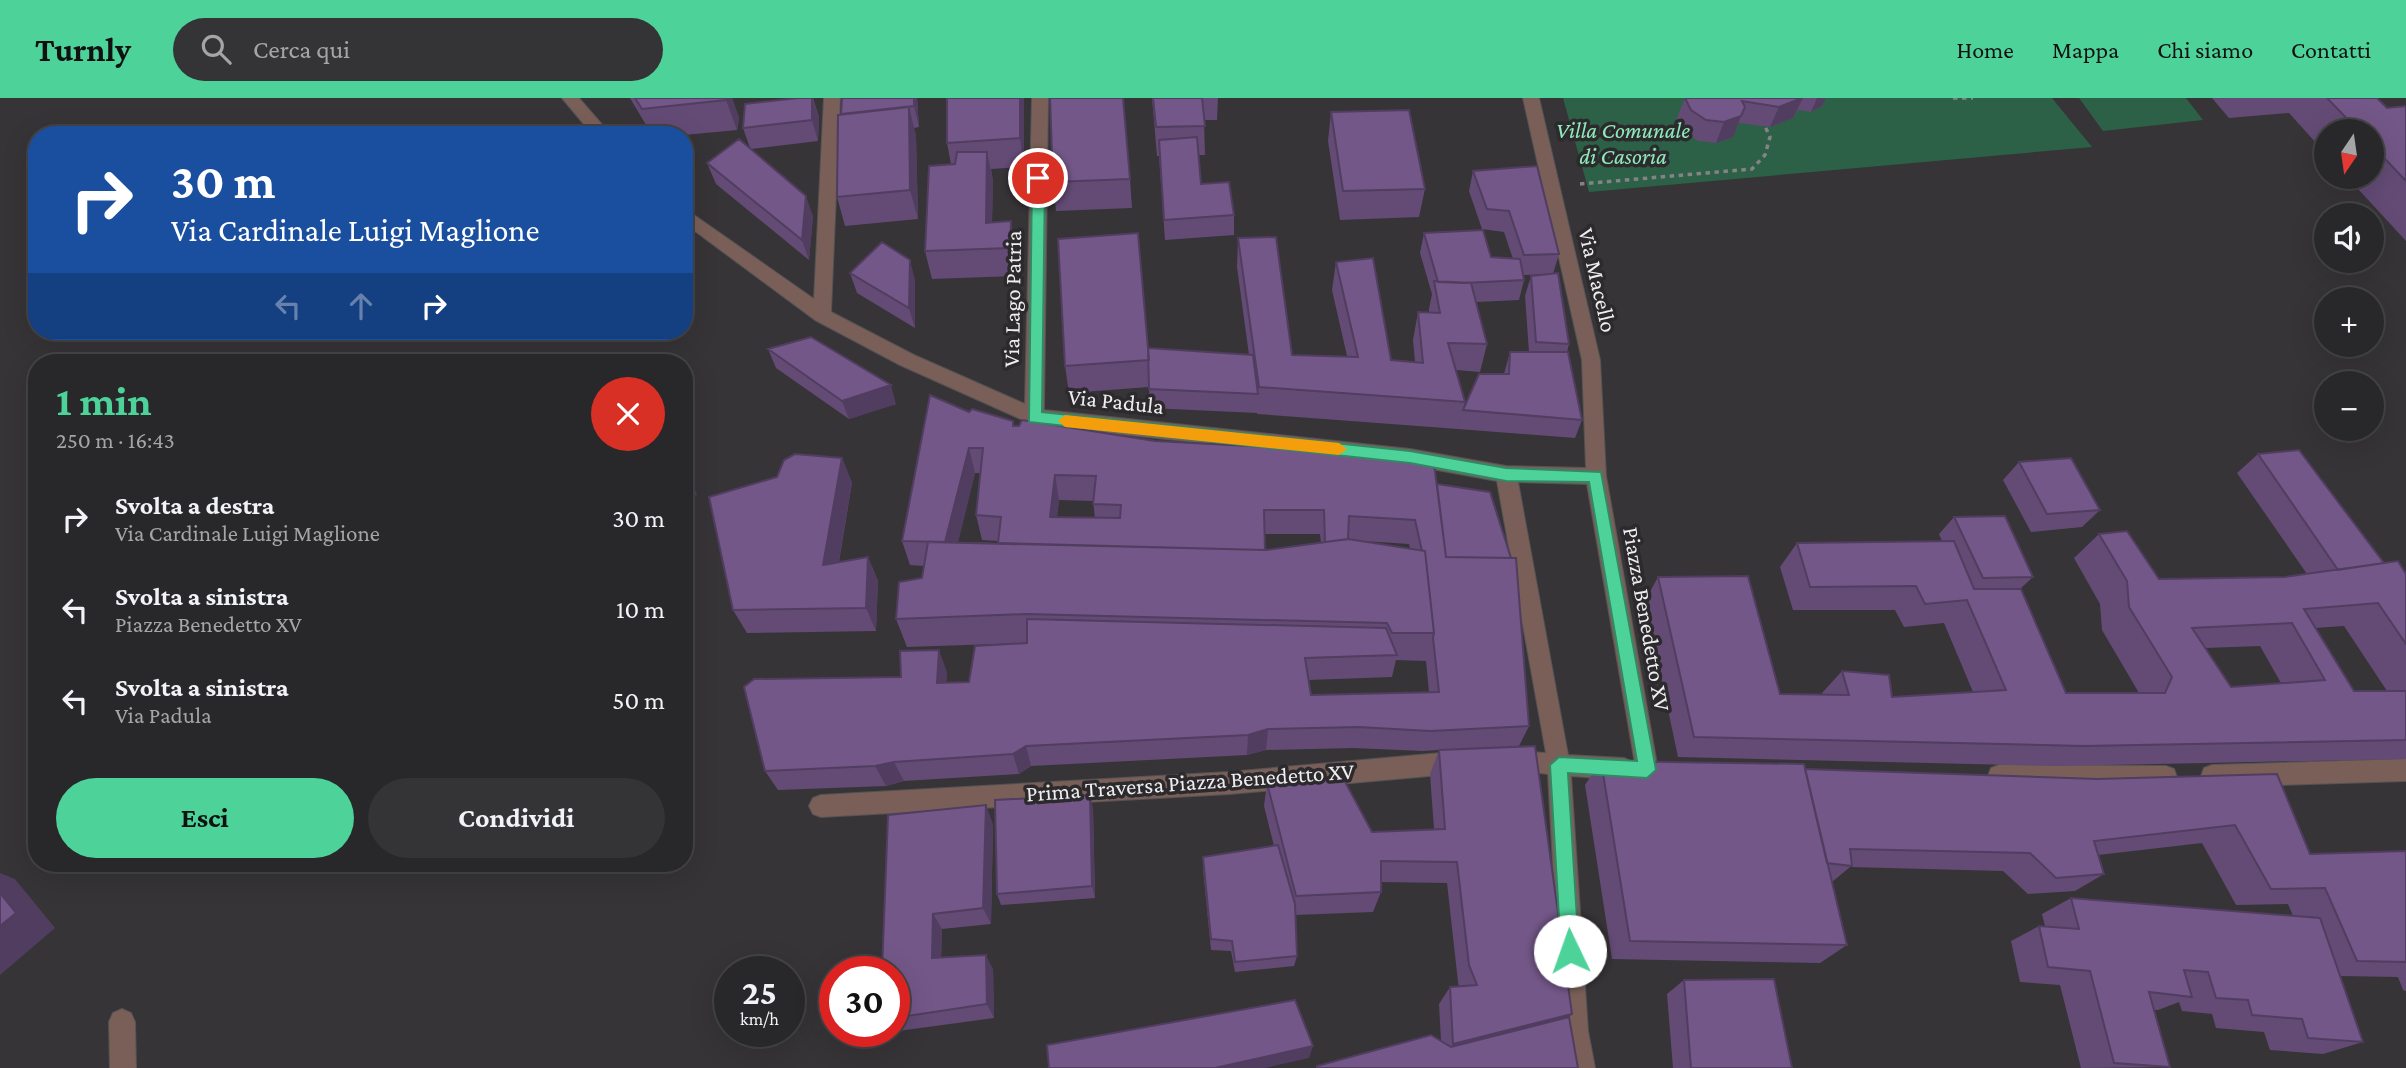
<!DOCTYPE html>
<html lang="it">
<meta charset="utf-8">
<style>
:root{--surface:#282729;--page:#343335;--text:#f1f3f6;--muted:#a5a5a8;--line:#444446;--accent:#4dd39a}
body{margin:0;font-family:"Crimson Pro",serif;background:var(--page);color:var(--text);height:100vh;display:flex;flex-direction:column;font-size:26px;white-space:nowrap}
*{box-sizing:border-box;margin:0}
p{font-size:23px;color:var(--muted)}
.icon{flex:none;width:38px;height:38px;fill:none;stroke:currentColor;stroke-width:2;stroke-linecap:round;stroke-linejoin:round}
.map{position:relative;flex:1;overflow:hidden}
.side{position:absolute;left:28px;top:256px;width:665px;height:518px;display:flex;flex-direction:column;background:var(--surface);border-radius:28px;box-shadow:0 7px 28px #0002,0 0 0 2px var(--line)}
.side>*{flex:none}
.guide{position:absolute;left:28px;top:28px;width:665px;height:214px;border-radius:28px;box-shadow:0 7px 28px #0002,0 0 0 2px var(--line);background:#1a4fa0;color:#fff;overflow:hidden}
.needle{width:46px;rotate:193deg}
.fabs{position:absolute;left:2314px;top:21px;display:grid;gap:14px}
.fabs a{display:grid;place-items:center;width:70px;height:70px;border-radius:50%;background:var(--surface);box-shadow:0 7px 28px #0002,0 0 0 2px var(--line);font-size:35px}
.speed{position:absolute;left:714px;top:858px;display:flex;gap:14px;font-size:35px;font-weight:700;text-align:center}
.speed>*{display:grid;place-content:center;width:91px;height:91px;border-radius:50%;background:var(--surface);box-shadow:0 7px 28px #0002,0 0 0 2px var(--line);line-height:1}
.speed small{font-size:18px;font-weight:400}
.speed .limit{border:10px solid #d22;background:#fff;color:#111}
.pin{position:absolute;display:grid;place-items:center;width:60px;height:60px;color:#fff;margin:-30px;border:4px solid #fff;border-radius:50%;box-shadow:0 2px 7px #0007}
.me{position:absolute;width:77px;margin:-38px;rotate:357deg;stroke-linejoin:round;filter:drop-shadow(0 0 5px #0008)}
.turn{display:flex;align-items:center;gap:24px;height:147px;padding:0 28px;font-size:32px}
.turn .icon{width:91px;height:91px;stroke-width:2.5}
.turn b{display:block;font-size:49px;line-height:60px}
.lanes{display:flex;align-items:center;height:66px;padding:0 28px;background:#0003;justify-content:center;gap:35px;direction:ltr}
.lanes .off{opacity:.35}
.round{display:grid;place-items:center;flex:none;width:74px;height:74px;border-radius:37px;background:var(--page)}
.summary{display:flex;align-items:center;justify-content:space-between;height:119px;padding:0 28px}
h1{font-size:42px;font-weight:700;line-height:52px;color:var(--accent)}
.primary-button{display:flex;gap:14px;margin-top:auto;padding:14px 28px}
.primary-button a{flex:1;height:80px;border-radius:42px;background:var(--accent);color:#111;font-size:28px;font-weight:700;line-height:80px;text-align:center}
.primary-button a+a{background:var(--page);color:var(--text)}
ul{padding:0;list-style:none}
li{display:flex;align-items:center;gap:21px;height:91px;padding:0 28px}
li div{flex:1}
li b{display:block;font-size:26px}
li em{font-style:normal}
header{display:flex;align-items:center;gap:42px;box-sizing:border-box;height:98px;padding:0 35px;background:var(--accent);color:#111}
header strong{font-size:33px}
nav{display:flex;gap:38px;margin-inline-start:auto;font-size:24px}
.search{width:490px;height:63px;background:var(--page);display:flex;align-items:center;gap:18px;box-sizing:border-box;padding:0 24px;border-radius:38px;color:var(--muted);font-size:26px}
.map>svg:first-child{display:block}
.green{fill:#2c6047}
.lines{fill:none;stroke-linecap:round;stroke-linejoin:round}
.street-casing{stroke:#535254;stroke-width:2}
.path{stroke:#858386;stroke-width:3.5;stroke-dasharray:4.5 4.5;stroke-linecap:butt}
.street{fill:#795f57;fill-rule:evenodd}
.wall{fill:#634b75;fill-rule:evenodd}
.shaded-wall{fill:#503d5f}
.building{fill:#735788;stroke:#503d5f;stroke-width:2;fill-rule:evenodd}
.route{fill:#4dd39a;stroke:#328964;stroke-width:2}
.slow{fill:#f59e0b}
.labels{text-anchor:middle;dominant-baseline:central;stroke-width:7;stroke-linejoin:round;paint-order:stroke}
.park-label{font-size:23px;font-style:italic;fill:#8eebbc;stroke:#2c2a2d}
.street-label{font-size:23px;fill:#eeedef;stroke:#2c2a2d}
</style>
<header>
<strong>Turnly</strong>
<div class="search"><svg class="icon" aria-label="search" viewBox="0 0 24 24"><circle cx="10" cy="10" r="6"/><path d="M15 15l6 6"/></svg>Cerca qui</div>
<nav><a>Home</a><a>Mappa</a><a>Chi siamo</a><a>Contatti</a></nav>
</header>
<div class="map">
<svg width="2406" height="970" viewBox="0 0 2406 970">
<rect width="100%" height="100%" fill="#363437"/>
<path class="green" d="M 1563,0 L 2052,0 L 2092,49 L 1589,94 Z
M 2079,0 L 2186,0 L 2203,22 L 2103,33 Z"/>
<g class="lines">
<g class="street-casing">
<path id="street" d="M 562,0 L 579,0 L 611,37 L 593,37 Z
M 824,0 L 840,0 L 831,214 L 914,257 L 1025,306 L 1032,0 L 1048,0 L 1044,312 L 1410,351 L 1506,368 L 1586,370 L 1582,262 L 1523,0 L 1539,0 L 1600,262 L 1606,378 L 1658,672 L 1655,679 L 1647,683 L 1639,679 L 1636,672 L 1587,386 L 1518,384 L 1568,657 L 1624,660 L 1632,664 L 1635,671 L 1632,678 L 1624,682 L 1571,678 L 1588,933 L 1595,970 L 1569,970 L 1562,933 L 1548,676 L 1501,670 L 1498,663 L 1501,656 L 1509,653 L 1546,655 L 1497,383 L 1410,367 L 1034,327 L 900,267 L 815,222 L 684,125 L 684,110 L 814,201 Z
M 1463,653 L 1471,657 L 1474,664 L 1471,671 L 1463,675 L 1229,696 L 821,719 L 813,716 L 809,708 L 813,700 L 821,697 L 1229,674 Z
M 2406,661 L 2406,683 L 2212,689 L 2204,686 L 2201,678 L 2204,670 L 2212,667 Z
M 1999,667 L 2166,668 L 2174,671 L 2177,679 L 2174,687 L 2166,690 L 1999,689 L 1991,686 L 1988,678 L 1991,670 Z
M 122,911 L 131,915 L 135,924 L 136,970 L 110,970 L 109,924 L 113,915 Z"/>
</g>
<path class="path" d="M 1953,0 L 1973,0
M 1580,86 L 1752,71 L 1765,57 L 1770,39 L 1764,26"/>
<use href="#street" class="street"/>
</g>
<path class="wall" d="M 630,0 L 732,0 L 739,20 L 737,32 L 684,37 L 652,37 Z
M 798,0 L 813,0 L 819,19 L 818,43 L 751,51 L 813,118 L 809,162 L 716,86 L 707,65 L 750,50 L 743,30 Z
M 842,0 L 917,0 L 919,29 L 914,30 L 916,38 L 918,121 L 845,128 L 837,99 Z
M 1024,0 L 1024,69 L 991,71 L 993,83 L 992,125 L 1016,152 L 1015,178 L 932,181 L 925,153 L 951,66 L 947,45 Z
M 1152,0 L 1218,0 L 1217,22 L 1204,22 L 1205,57 L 1199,57 L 1201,86 L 1234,117 L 1234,137 L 1165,142 L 1159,58 L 1157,58 Z
M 1685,0 L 1826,0 L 1822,8 L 1811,14 L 1798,12 L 1793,20 L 1770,29 L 1738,25 L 1733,39 L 1716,45 L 1698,43 L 1683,33 L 1677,20 Z
M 2212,0 L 2377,0 L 2387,10 L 2406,8 L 2406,143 L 2347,79 L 2371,79 L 2371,33 L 2326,33 L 2326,56 L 2289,15 L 2229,20 Z
M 1331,14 L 1425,91 L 1419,119 L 1340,122 L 1328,43 Z
M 1473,73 L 1559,156 L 1553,176 L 1569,246 L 1567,254 L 1582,322 L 1575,340 L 1458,331 L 1463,312 L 1504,276 L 1510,254 L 1529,254 L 1525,198 L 1531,178 L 1550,176 L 1523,177 L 1524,182 L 1519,202 L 1476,204 L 1487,246 L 1480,274 L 1456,272 L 1465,304 L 1458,331 L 1257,316 L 1257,315 L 1150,310 L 1149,289 L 1069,295 L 1065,268 L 1148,250 L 1249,257 L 1237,169 L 1238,140 L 1292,257 L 1347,258 L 1332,192 L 1336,164 L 1391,262 L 1415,264 L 1413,242 L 1418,214 L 1429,214 L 1429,211 L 1432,196 L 1420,155 L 1424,135 L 1491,159 L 1513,161 L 1504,134 L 1482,131 L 1469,93 Z
M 1130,81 L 1132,110 L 1056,113 L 1053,84 Z
M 850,175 L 915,182 L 915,230 L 857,195 Z
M 768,251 L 896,306 L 849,321 L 776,270 Z
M 969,314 L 1014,328 L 1437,386 L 1529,628 L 1519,648 L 1578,970 L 1316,970 L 1317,968 L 1441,943 L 1439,906 L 1450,889 L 1459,889 L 1458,884 L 1447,785 L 1381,784 L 1381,794 L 1373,814 L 1295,817 L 1297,858 L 1294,868 L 1235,874 L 1231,853 L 1211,852 L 1203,771 L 1203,759 L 1274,748 L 1264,708 L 1267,685 L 1372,734 L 1434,731 L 1430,676 L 1439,652 L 1423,653 L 1353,650 L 1266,652 L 1247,657 L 1031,668 L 1019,676 L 904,683 L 886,688 L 778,692 L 765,673 L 901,579 L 947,574 L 946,585 L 969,584 L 1027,545 L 907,549 L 896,521 L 922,480 L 924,468 L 910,467 L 902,443 ZM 975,375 L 980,375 L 976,417 L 982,442 L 998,443 L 998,445 L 958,444 ZM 1059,402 L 1093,403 L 1095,420 L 1057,419 ZM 1265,436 L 1320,436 L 1321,445 L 1265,452 ZM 1363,443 L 1409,446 L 1410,451 ZM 1396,562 L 1426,563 L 1429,594 L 1311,597 L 1308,582 L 1392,579 Z
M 2258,356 L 2384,465 L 2406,476 L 2406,661 L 2056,668 L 1678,659 L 1645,503 L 1658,479 L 1780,596 L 1823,596 L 1822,595 L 1842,573 L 1892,599 L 1973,594 L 1944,525 L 1904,529 L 1895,512 L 1793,512 L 1780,469 L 1797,445 L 1942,443 L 1939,436 L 1954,419 L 2033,479 L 2020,491 L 2066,595 L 2139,595 L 2102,532 L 2100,506 L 2074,460 L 2099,436 L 2159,481 L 2285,479 L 2307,476 L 2237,375 ZM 2344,528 L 2387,593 L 2354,593 L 2315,530 ZM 2260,548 L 2281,585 L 2231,589 L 2205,550 Z
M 842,360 L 852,385 L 839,464 L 868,459 L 878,483 L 876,533 L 747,535 L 733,512 Z
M 2019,364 L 2100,412 L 2082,429 L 2031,434 L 2003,382 Z
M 1601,663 L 2097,681 L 2277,676 L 2310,756 L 2406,753 L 2406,893 L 2403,892 L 2398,879 L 2340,878 L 2363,944 L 2323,956 L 2270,952 L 2264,934 L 2216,930 L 2212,916 L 2182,913 L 2179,904 L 2158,912 L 2154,912 L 2170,969 L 2081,970 L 2060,887 L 2020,884 L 2011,843 L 2039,828 L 2045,828 L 2042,816 L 2071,800 L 2293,818 L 2288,806 L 2236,807 L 2202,745 L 2098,757 L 2104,776 L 2075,793 L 2028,796 L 2003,773 L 1850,769 L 1832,784 L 1847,847 L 1820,865 L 1612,861 L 1585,687 Z
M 1093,710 L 1095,800 L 1001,807 L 997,796 Z
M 993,726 L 991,826 L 942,831 L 941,859 L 993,871 L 994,920 L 891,934 L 890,933 L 894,933 L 894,873 Z
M 1684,882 L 1792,970 L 1673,970 L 1667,896 Z"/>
<path class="shaded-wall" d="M 727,0 L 732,0 L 739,20 L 737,32 L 726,2 Z
M 812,0 L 819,19 L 818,43 L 812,22 Z
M 914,0 L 917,0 L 919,29 L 914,8 Z
M 1020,0 L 1024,0 L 1024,69 L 1020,40 Z
M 1802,0 L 1803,0 L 1793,20 L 1770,29 L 1779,9 Z
M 1817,0 L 1826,0 L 1822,8 L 1811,14 Z
M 909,9 L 916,38 L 918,121 L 910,92 Z
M 1741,18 L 1733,39 L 1716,45 L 1724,24 Z
M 987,54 L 993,83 L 991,150 L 986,125 Z
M 806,98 L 813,118 L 809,162 L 802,142 Z
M 1011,123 L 1016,152 L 1015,178 L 1010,150 Z
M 910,162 L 915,182 L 915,230 L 909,210 Z
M 891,287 L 896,306 L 849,321 L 842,303 Z
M 969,350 L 975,375 L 952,469 L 945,445 Z
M 842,360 L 852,385 L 834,491 L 823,467 Z
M 684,362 L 697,397 L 684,401 Z
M 1055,377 L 1059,402 L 1054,444 L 1050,419 Z
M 868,459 L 878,483 L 876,533 L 866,510 Z
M 939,552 L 947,574 L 945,607 L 937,585 Z
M 1268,631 L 1266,652 L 1247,657 L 1248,637 Z
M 1026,648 L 1031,668 L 1019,676 L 1013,656 Z
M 894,664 L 904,683 L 886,688 L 875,668 Z
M 1090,697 L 1093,710 L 1095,800 L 1092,788 Z
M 986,707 L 993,726 L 991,826 L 983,810 Z
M 0,775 L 15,781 L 55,830 L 0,877 Z
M 933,816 L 942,831 L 941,874 L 932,860 Z
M 986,857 L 993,871 L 994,920 L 987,906 Z
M 1572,916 L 1556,932 L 1442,961 L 1453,946 Z
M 1313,948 L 1309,960 L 1265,970 L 1215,970 Z"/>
<path class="building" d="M 635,0 L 727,0 L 726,2 L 642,11 Z
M 798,0 L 812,0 L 812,22 L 743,30 L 745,6 Z
M 842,0 L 914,0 L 914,8 L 841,16 Z
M 947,0 L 1020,0 L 1020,40 L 947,45 Z
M 1050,0 L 1123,0 L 1130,81 L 1053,84 Z
M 1153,0 L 1202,0 L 1205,28 L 1156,29 Z
M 1685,0 L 1802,0 L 1779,9 L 1742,3 L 1745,9 L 1741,18 L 1724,24 L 1706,22 L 1691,12 Z
M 2327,0 L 2377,0 L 2387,10 L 2406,8 L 2406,83 L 2371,46 L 2371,33 L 2359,33 Z
M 909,9 L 910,92 L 837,99 L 838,17 Z
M 1409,12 L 1425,91 L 1343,93 L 1331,14 Z
M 1197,39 L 1201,86 L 1229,84 L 1234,117 L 1164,122 L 1159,42 Z
M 739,41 L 806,98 L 802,142 L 707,65 Z
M 957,54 L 987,54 L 986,125 L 1011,123 L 1010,150 L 925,153 L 929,68 L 955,66 Z
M 1537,68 L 1559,156 L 1524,157 L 1509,113 L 1487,111 L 1473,73 Z
M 1483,132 L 1491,159 L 1520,161 L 1524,182 L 1464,185 L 1438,184 L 1424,135 Z
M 1138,135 L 1149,262 L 1065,268 L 1058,141 Z
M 1276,139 L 1292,257 L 1358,259 L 1336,164 L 1373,160 L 1391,262 L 1423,265 L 1418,214 L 1440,215 L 1434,183 L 1471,185 L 1487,246 L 1448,245 L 1465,304 L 1259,289 L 1238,140 Z
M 882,144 L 910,162 L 909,210 L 850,175 Z
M 1558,175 L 1569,246 L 1536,244 L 1531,178 Z
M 811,239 L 891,287 L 842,303 L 768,251 Z
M 1148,250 L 1253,257 L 1258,296 L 1149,291 Z
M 1510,254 L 1568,254 L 1582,322 L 1463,312 L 1479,276 L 1509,276 Z
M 930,297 L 969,314 L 972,311 L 1013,323 L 1013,328 L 1019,328 L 1022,322 L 1155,343 L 1433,358 L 1446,459 L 1516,460 L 1529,628 L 1430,633 L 1358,629 L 1268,631 L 1248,637 L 1026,648 L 1013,656 L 894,664 L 875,668 L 765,673 L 744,589 L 754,581 L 901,579 L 900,553 L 939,552 L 937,585 L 969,584 L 975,548 L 1027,545 L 1027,521 L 1386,530 L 1397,557 L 1305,560 L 1311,597 L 1439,594 L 1433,540 L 1434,535 L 1425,453 L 1422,453 L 1415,422 L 1349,418 L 1348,441 L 1325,444 L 1324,412 L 1264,412 L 1265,452 L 998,445 L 1001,419 L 976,417 L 983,350 L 969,350 L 945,444 L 902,443 ZM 1055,377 L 1096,378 L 1093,406 L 1121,407 L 1120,420 L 1050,419 Z
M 2299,352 L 2384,465 L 2338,472 L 2258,356 Z
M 795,356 L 842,360 L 823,467 L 868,459 L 866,510 L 733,512 L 709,399 L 777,379 L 784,362 Z
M 2071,360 L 2100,412 L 2047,416 L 2019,364 Z
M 1437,386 L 1490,394 L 1511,460 L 1446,459 Z
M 2005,418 L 2033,479 L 1983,480 L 1954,419 Z
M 2127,433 L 2159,481 L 2285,479 L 2398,463 L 2406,476 L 2406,546 L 2378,505 L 2304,511 L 2354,593 L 2406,593 L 2406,642 L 2084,648 L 1694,639 L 1658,479 L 1748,478 L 1780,596 L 1849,597 L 1842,573 L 1889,577 L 1892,599 L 2006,592 L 1967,502 L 1925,506 L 1916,488 L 1810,489 L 1797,445 L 1954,443 L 1974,491 L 2021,491 L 2066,595 L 2165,595 L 2172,579 L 2129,509 L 2127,483 L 2099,436 ZM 2292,525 L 2325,582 L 2231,589 L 2192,530 Z
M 1348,441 L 1425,453 L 1434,535 L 1392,535 L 1387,525 L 1026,516 L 896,521 L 899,484 L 922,480 L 928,444 L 1266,452 Z
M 1535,648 L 1572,916 L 1453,946 L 1450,889 L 1477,887 L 1469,867 L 1457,764 L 1381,763 L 1381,794 L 1296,798 L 1267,685 L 1342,678 L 1372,734 L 1445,731 L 1439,652 Z
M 1601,663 L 1804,666 L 1847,847 L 1630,843 Z
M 1805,671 L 2097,681 L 2277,676 L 2310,756 L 2406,753 L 2406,864 L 2357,863 L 2325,790 L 2271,791 L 2235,727 L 2094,743 L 2104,776 L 2056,780 L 2030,755 L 1850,751 L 1852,768 L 1827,765 Z
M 1090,697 L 1092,788 L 997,796 L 995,702 Z
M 986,707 L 983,810 L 933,816 L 932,860 L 986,857 L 987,906 L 894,920 L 894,873 L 882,873 L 888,717 Z
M 1278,747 L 1295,806 L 1297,858 L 1235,864 L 1232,843 L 1211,841 L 1203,759 Z
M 0,795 L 16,815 L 0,828 Z
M 2071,800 L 2320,820 L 2363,944 L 2308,940 L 2302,921 L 2252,917 L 2248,902 L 2216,900 L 2208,874 L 2184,872 L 2192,899 L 2149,894 L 2170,969 L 2114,965 L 2090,873 L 2048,869 L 2039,828 L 2079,831 Z
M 1774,881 L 1792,970 L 1691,970 L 1684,882 Z
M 1295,902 L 1313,948 L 1215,970 L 1049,970 L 1047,947 Z
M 1569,919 L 1578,970 L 1317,970 L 1317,968 L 1431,937 L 1451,949 Z"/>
<path class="route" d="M 1038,75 L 1045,80 L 1042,314 L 1410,353 L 1506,370 L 1601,374 L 1656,672 L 1647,680 L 1568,675 L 1579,853 L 1577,860 L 1570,863 L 1564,860 L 1561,853 L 1550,667 L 1559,659 L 1637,663 L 1589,384 L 1506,383 L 1410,365 L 1029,324 L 1032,80 Z"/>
<path class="slow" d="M 1065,317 L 1339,345 L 1347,351 L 1339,357 L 1065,329 L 1058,323 Z"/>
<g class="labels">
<g class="park-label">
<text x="1623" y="32">Villa Comunale<tspan x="1623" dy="26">di Casoria</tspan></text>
</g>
<g class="street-label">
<text transform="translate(1598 182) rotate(77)">Via Macello</text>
<text transform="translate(1012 201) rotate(-89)">Via Lago Patria</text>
<text transform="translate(1116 303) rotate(6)">Via Padula</text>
<text transform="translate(1647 521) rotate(80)">Piazza Benedetto XV</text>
<text transform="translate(1190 684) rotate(-4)">Prima Traversa Piazza Benedetto XV</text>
</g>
</g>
</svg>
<div class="fabs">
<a><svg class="needle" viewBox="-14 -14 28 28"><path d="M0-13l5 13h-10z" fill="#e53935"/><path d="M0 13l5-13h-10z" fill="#a5a5a8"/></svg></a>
<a><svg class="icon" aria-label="sound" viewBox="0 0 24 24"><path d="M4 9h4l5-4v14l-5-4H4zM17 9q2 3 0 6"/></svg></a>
<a>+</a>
<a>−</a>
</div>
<div class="speed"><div>25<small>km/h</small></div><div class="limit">30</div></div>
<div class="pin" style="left:1038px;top:80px;background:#d93025"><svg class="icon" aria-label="arrive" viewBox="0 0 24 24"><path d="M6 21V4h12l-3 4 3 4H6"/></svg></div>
<svg class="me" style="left:1570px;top:853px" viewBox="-20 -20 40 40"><circle r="19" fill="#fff"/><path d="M0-13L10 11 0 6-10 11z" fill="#4dd39a"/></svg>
<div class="guide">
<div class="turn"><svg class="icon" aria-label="right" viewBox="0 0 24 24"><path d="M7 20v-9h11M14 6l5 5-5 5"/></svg><div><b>30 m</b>Via Cardinale Luigi Maglione</div></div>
<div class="lanes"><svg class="icon off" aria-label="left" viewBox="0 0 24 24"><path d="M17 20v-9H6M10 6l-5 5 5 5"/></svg><svg class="icon off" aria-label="ahead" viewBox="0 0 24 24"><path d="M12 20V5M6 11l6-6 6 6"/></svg><svg class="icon" aria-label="right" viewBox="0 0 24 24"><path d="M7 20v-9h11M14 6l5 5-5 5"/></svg></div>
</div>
<section class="side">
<div class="summary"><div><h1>1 min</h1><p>250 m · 16:43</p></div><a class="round" style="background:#d93025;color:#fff"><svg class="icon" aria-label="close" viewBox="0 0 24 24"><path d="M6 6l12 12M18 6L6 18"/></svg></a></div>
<ul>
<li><svg class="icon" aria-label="right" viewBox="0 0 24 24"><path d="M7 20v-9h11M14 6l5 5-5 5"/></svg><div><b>Svolta a destra</b><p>Via Cardinale Luigi Maglione</p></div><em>30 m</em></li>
<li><svg class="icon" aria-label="left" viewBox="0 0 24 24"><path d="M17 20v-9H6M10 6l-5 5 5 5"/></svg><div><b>Svolta a sinistra</b><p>Piazza Benedetto XV</p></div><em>10 m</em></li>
<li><svg class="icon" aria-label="left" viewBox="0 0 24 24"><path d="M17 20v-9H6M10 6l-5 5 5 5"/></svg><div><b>Svolta a sinistra</b><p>Via Padula</p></div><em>50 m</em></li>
</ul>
<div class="primary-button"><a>Esci</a><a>Condividi</a></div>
</section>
</div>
